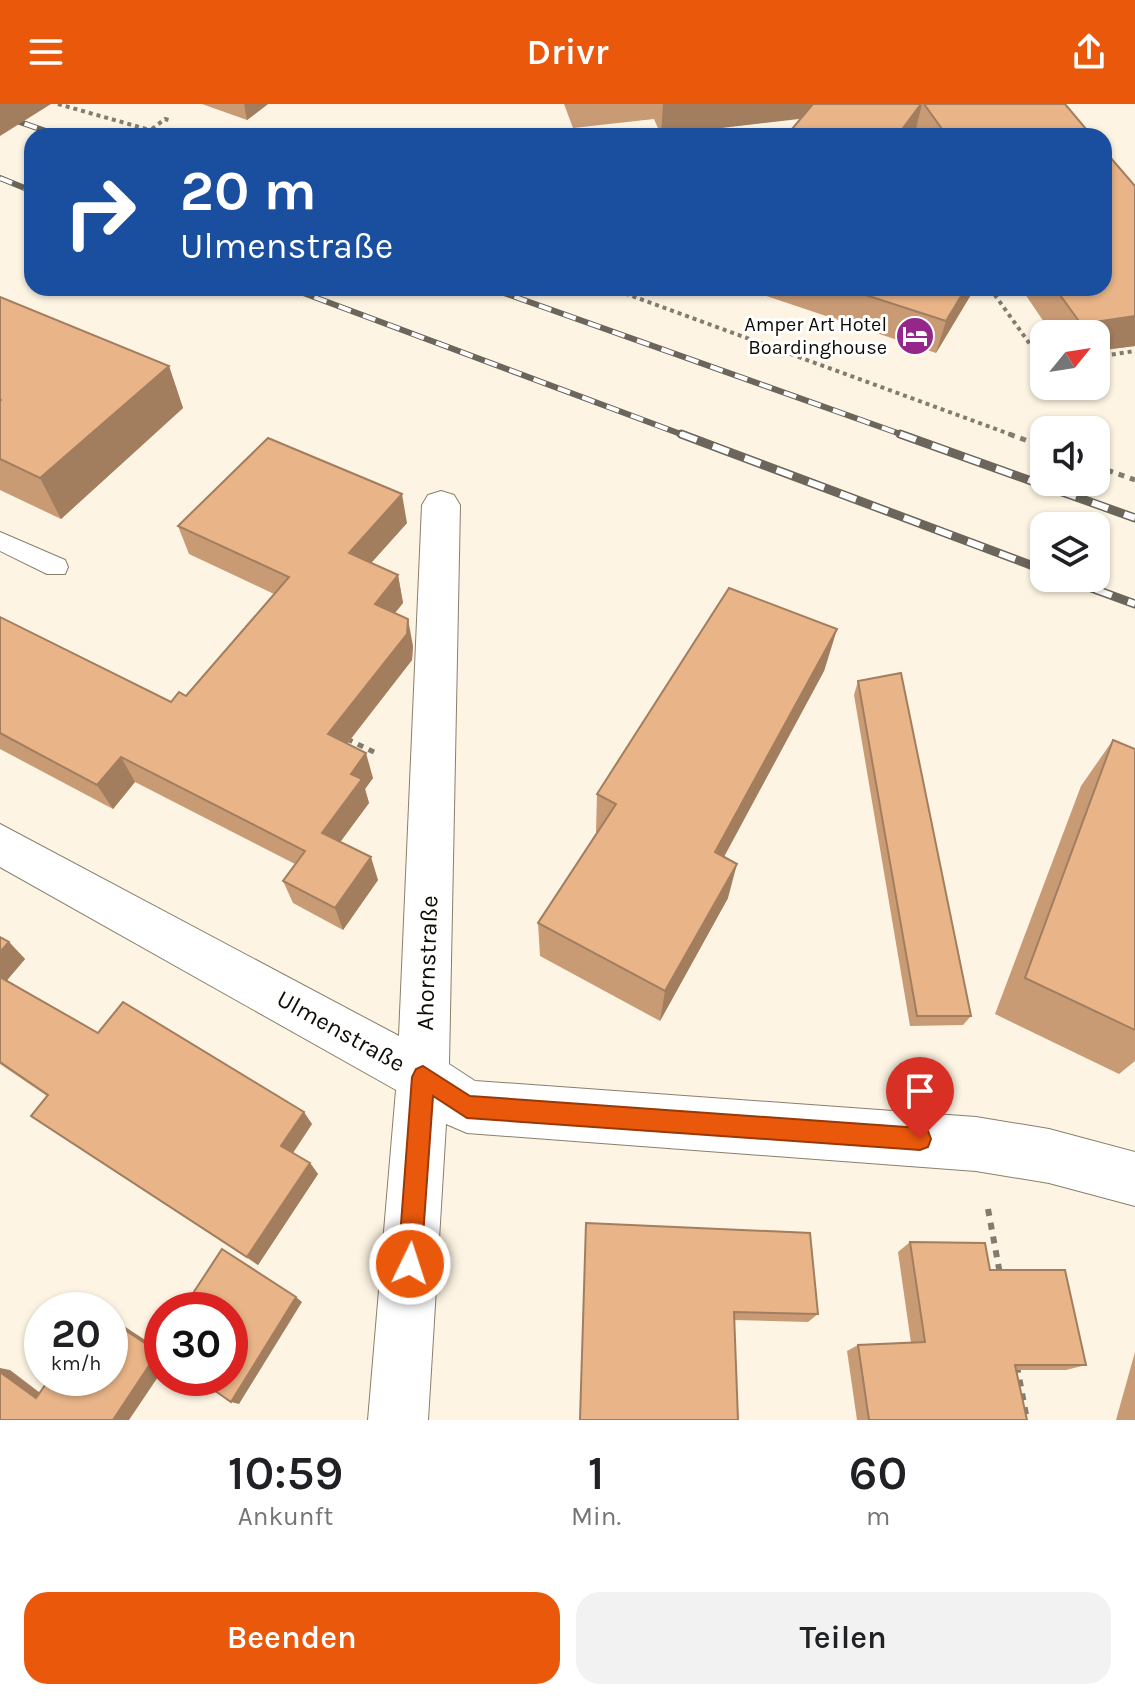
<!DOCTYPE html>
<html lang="de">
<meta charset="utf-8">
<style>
:root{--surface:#fff;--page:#f2f2f2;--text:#202124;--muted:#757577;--accent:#ea580c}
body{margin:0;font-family:Karla,sans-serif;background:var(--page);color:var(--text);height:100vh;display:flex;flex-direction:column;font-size:30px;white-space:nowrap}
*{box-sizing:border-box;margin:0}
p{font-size:26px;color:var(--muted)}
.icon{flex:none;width:44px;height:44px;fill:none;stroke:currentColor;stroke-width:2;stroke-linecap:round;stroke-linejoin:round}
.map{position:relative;height:1316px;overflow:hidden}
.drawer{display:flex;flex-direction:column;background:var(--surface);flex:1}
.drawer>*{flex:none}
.top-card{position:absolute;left:24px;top:24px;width:1088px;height:168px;border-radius:24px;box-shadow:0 2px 6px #0004;background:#1a4fa0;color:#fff;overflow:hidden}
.needle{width:52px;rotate:60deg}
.tools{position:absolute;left:1030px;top:216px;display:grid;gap:16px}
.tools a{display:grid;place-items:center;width:80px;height:80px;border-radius:16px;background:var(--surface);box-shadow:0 2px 6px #0004;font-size:40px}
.speed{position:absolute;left:24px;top:1188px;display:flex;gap:16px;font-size:40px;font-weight:700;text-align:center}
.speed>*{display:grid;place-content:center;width:104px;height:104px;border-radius:50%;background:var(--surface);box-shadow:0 2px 6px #0004;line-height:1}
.speed small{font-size:20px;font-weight:400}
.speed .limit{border:12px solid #d22;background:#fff;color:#111}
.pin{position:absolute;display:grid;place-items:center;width:68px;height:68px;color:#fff;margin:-82px -34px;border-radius:50% 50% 50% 0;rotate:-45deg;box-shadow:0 0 8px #0007}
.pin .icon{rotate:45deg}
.me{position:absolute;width:88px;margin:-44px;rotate:4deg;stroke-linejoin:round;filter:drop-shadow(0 0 6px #0008)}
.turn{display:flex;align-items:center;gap:28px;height:168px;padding:0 24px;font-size:36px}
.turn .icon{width:104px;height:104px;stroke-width:2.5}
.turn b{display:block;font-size:56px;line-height:68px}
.eta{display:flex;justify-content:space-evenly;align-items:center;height:136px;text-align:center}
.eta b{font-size:48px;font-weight:600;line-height:56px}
.action{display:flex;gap:16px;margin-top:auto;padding:16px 24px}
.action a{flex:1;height:92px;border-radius:24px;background:var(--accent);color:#fff;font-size:32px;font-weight:600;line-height:92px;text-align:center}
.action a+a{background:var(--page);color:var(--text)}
header{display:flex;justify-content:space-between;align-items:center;height:104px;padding:0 24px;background:var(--accent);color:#fff;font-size:36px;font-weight:600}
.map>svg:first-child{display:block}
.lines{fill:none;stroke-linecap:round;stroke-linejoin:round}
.lane-casing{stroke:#897f6b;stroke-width:2}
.street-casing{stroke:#897f6b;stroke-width:2}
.path-far2{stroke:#827c70;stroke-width:4;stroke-dasharray:4 4;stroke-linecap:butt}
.path-far1{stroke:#827c70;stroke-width:5;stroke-dasharray:6 6;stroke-linecap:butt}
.path{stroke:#827c70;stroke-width:6;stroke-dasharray:7 7;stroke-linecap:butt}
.lane{fill:#fff;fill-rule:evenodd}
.street{fill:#fff;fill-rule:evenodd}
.rail-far1-casing{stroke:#6b655b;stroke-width:6}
.rail-casing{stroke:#6b655b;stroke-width:9}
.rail-far1{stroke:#fff;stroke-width:4;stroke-dasharray:13;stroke-linecap:butt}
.rail{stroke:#fff;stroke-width:6;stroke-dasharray:17;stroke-linecap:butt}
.wall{fill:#c89b75}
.shaded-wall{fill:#a27e5f}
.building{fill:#e8b488;stroke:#a27e5f;stroke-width:2}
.route{fill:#ea580c;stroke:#983908;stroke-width:2}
.labels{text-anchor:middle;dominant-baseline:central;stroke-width:6;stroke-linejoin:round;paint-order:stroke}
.far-poi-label{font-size:20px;fill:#0f0b05;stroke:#fff;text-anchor:end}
.street-label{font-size:24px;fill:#0f0b05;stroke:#fff}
</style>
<header><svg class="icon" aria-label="menu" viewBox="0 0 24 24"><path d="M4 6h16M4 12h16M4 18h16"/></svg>Drivr<svg class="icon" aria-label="share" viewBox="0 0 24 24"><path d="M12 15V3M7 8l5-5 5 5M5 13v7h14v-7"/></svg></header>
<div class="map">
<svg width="1135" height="1316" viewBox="0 0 1135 1316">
<rect width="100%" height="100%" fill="#fdf4e3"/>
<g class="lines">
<g class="lane-casing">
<path id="lane" d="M 0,428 L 65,456 L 68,463 L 65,470 L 47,470 L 0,447 Z"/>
</g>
<g class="street-casing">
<path id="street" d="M 441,387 L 454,391 L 460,401 L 449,960 L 475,977 L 976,1013 L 1049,1025 L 1135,1048 L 1135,1102 L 1049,1079 L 976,1067 L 467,1029 L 446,1020 L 428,1316 L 368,1316 L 396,986 L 0,763 L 0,720 L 399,932 L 422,401 L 428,391 Z"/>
</g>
<path class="path-far2" d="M 58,0 L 171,32
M 152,25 L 165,15 L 172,17
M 610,184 L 1015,332
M 990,184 L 1044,260
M 1096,253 L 1135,247"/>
<path class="path-far1" d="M 1009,330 L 1044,343
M 1096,362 L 1135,376
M 347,635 L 378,650"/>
<path class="path" d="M 988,1105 L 1000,1170
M 1017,1262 L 1027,1316"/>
<use href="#lane" class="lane"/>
<use href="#street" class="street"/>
<g class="rail-far1-casing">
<path id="rail-far1" d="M 0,11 L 60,32
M 0,74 L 32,87
M 290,184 L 686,332
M 490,184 L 906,332"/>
</g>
<g class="rail-casing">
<path id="rail" d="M 681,330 L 1044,466
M 900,330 L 1135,414
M 1064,474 L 1135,500"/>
</g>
<use href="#rail-far1" class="rail-far1"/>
<use href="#rail" class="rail"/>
</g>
<path class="wall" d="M 202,0 L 268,0 L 247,16 Z
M 564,0 L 1065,0 L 1092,32 L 916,32 L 915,29 L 913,32 L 786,32 L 801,14 L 661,31 L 654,15 L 573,24 Z
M 1135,82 L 1135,242 L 1096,247 L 1096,230 L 1052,230 L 1021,184 L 1104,184 Z
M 743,184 L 975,184 L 936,249 Z
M 0,193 L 169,262 L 183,304 L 61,415 L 0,386 Z
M 407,419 L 371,459 L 398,471 L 403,499 L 395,509 L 413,542 L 412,556 L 347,640 L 373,674 L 365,685 L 369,699 L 340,738 L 378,776 L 343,826 L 293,799 L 283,777 L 295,760 L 135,678 L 113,705 L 0,645 L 0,513 L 171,598 L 186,592 L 274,490 L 189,450 L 178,422 Z
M 837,525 L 824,567 L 724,753 L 728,794 L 660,917 L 540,852 L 538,819 L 597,728 L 596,728 L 597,690 Z
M 858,577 L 971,912 L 963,921 L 910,922 L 854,591 Z
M 1113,636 L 1135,645 L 1135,957 L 1119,970 L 995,910 L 1081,682 Z
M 0,833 L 9,838 L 25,855 L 7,876 L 98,929 L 312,1020 L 293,1049 L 310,1059 L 318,1070 L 258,1161 L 48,1024 L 31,1012 L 47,992 L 0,960 Z
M 586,1119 L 818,1210 L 808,1218 L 734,1216 Z
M 910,1138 L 990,1166 L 1086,1261 L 1066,1266 L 1016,1266 L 1027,1316 L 857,1316 L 847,1247 L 858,1241 L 911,1239 L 898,1148 Z
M 1135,1248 L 1135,1316 L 1116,1316 Z"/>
<path class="shaded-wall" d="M 0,0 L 51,0 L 0,32 Z
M 244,0 L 268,0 L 247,16 Z
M 663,0 L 827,0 L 825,12 L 661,31 Z
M 921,0 L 922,0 L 915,29 L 913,32 L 897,32 Z
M 966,184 L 975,184 L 936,249 L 946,217 Z
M 1135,212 L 1135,242 L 1096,247 L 1096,230 L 1076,230 L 1081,220 Z
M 169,262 L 183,304 L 61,415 L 40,374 Z
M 402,390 L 407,419 L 355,477 L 349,449 Z
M 398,471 L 403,499 L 380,527 L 375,500 Z
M 408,515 L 413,542 L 412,556 L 335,655 L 328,630 Z
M 837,525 L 824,567 L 707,784 L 715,748 Z
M 366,649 L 373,674 L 365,685 L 369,699 L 330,752 L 322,729 L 351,670 Z
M 121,653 L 135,678 L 113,705 L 97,681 Z
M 371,753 L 378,776 L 343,826 L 335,804 Z
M 737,760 L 728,794 L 660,917 L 665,887 Z
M 9,838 L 25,855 L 3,881 L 0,878 L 0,848 Z
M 304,1008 L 312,1020 L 290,1053 L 281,1042 Z
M 310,1059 L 318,1070 L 258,1161 L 247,1153 Z
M 296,1193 L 302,1198 L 239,1300 L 231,1298 Z
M 110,1213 L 162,1247 L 162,1267 L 129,1316 L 113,1316 Z
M 0,1264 L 10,1266 L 52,1298 L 36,1294 L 0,1268 Z"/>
<path class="building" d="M 813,0 L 921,0 L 897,32 L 786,32 Z
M 924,0 L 1065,0 L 1092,32 L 947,32 Z
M 1104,46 L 1135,82 L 1135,212 L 1081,220 L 1055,184 L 1104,184 Z
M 844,184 L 966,184 L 946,217 Z
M 0,193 L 169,262 L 40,374 L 0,355 L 0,297 L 1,296 L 0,295 Z
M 268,334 L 402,390 L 349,449 L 398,471 L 375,500 L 408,515 L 407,530 L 328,630 L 366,649 L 351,670 L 362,675 L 322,729 L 371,753 L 335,804 L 283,777 L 305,747 L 121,653 L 97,681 L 0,629 L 0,513 L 171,598 L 179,588 L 186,592 L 289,473 L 178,422 Z
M 729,484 L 837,525 L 715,748 L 737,760 L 665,887 L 538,819 L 616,700 L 597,690 Z
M 901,569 L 971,912 L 917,912 L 858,577 Z
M 1113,636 L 1135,645 L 1135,926 L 1025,874 Z
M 0,833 L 9,838 L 0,848 Z
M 0,873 L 98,929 L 123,898 L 304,1008 L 281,1042 L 310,1059 L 247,1153 L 31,1012 L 48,991 L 0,958 Z
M 586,1119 L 810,1129 L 818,1210 L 734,1208 L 738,1316 L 580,1316 Z
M 910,1138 L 985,1139 L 990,1166 L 1065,1166 L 1086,1261 L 1015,1261 L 1027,1316 L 869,1316 L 858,1241 L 925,1238 Z
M 222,1145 L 296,1193 L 231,1298 L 197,1274 L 230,1274 L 230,1206 L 182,1206 Z
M 110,1216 L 158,1248 L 113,1316 L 0,1316 L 0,1268 L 36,1294 L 50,1274 L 110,1274 Z
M 162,1236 L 162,1250 L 156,1245 Z"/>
<path class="route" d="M 423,962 L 470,992 L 920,1024 L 928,1027 L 931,1035 L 928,1043 L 920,1046 L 467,1014 L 433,992 L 421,1160 L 418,1168 L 410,1172 L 401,1168 L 398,1160 L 412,973 L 416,965 Z"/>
<defs>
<g id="hotel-disc" transform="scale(2)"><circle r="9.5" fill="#942789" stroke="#fff"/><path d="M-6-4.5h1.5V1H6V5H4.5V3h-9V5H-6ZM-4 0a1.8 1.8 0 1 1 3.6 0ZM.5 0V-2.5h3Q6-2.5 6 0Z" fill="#fff"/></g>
</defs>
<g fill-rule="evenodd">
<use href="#hotel-disc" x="915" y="232"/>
</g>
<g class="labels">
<g class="far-poi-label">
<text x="887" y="220">Amper Art Hotel<tspan x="887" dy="23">Boardinghouse</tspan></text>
</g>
<g class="street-label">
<text transform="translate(427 859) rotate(-88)">Ahornstraße</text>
<text transform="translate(341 927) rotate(29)">Ulmenstraße</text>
</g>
</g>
</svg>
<div class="tools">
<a><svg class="needle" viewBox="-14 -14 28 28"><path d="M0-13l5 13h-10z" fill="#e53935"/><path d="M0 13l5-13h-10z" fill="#757577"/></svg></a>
<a><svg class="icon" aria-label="sound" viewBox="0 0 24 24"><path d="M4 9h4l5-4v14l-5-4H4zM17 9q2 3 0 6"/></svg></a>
<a><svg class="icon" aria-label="layers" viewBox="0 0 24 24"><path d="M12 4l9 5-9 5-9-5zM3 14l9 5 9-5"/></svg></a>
</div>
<div class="speed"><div>20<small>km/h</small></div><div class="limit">30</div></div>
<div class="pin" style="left:920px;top:1035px;background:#d93025"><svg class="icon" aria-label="arrive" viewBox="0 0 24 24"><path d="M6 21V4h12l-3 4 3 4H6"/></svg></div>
<svg class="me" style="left:410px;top:1160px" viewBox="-20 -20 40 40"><circle r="17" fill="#ea580c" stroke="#fff" stroke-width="3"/><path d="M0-11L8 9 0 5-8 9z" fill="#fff"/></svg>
<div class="top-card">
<div class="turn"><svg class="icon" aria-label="right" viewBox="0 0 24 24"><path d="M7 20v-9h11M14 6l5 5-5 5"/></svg><div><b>20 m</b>Ulmenstraße</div></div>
</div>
</div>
<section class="drawer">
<div class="eta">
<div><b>10:59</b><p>Ankunft</p></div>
<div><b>1</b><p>Min.</p></div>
<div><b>60</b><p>m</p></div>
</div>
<div class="action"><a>Beenden</a><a>Teilen</a></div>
</section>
